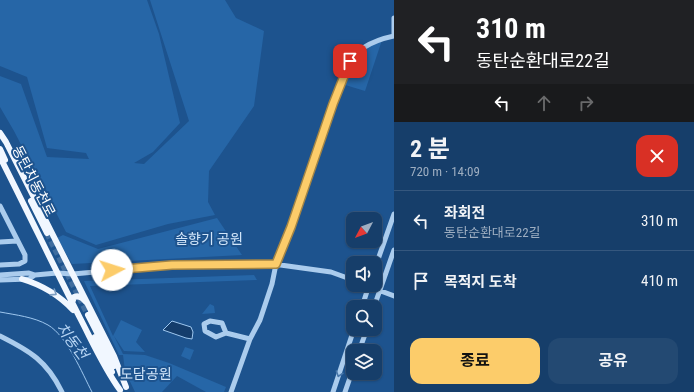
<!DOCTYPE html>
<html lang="ko">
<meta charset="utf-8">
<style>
:root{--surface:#163e6a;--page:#234972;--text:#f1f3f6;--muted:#9eaec1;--line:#35577e;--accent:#fccc6a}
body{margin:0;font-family:"Roboto Condensed","Noto Sans KR",sans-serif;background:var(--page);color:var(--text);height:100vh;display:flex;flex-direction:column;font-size:15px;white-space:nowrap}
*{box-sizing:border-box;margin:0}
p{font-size:13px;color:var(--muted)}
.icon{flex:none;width:22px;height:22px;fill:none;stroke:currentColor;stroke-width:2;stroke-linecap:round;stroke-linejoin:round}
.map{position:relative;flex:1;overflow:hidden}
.panel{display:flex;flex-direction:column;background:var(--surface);width:300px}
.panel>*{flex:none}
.banner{background:#202124;color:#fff;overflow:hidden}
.needle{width:26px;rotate:229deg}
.tools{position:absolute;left:346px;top:212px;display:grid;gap:8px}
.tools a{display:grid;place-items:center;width:36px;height:36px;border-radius:8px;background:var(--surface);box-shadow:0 1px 3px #0004,0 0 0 1px var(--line);font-size:20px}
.pin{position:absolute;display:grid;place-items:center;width:34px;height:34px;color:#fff;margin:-17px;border-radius:8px;box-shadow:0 2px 6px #0006}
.me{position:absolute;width:44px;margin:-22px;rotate:85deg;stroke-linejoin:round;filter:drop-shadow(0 0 3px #0008)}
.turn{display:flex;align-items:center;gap:14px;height:84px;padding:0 16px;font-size:18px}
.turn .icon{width:52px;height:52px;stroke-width:2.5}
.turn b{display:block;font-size:28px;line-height:34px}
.lanes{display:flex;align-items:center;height:38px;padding:0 16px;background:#0003;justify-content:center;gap:20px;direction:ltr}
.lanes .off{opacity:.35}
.round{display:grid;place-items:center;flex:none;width:42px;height:42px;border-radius:12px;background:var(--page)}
.overview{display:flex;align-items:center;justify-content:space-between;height:68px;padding:0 16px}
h1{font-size:24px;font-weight:700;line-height:30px}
.button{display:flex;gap:8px;margin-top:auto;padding:8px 16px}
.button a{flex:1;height:46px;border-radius:12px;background:var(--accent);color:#111;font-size:16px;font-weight:700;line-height:46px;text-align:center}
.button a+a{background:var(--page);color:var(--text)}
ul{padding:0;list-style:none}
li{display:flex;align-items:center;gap:12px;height:60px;padding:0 16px;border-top:1px solid var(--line)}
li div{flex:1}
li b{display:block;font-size:15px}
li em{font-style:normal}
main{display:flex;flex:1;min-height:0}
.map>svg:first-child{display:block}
.green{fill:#2666a7}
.water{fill:#143d6c;stroke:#9ec7ef}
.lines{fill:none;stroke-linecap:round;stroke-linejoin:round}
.stream{stroke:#9ec7ef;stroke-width:1}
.major-tunnel{stroke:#3f6d9f;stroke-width:6;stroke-dasharray:6 3;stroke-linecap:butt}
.minor{stroke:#abcced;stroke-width:5}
.major{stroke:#f1f7ff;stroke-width:6}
.oneway{stroke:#7c9dc1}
.oneway2{stroke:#4877aa}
.route-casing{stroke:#a48545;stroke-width:10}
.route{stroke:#fccc6a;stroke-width:7}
.labels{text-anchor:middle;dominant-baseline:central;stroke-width:4;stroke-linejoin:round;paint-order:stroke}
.street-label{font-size:14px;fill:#fff;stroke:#1d538e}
.park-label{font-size:14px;fill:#d1e5f9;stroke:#1d538e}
.water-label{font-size:15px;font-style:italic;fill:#b7d5f4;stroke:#1d538e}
</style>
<main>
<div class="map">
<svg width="394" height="392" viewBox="0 0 394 392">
<rect width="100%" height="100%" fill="#1d538e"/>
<path class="green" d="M 0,0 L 147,0 L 159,34 L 180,123 L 153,152 L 134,163 L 144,164 L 189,121 L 150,0 L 225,0 L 236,18 L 264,31 L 254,106 L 209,171 L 208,202 L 215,215 L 168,224 L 96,245 L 66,232 L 14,131 L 0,107 L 0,76 L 21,84 L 47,157 L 89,159 L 86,153 L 47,148 L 27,77 L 0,66 Z
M 382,40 L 365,91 L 342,84 L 348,66 L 364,49 Z
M 217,218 L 242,255 L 72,264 L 57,238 L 63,235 L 98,249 Z
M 254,275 L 257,280 L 90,286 L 113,336 L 121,320 L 142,330 L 136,342 L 145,352 L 124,351 L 114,336 L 123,354 L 145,355 L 169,363 L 226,387 L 224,392 L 206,392 L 177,376 L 162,392 L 135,392 L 125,371 L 123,355 L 119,355 L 84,281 Z
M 210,304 L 214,306 L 215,313 L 202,314 Z
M 185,347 L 194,350 L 190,360 L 181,356 Z"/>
<path class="water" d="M 172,321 L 191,327 L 193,332 L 192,339 L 186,338 L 163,330 Z"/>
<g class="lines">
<path class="stream" d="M 0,312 C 16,315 34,317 48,325 C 67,336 82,373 92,392"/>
<path class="major-tunnel" d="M 47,233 L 88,315"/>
<path class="minor" d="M 394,36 L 394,18
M 0,206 L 25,255 L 25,261 L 19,264 L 0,265
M 0,242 L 17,241
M 375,268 L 394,214
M 0,275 L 29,273 L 35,275
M 0,280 L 29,279 L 35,275 L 57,273 L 73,274 L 172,265 L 266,263 L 331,272 L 353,280
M 365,285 L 394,296
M 362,307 L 369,285
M 374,307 L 394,250
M 226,333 L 216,337 L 205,331 L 204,324 L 210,321 L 222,323 L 226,333 L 250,339
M 0,336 C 30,351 47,361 62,392
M 359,351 L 367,329
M 231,392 L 250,339 L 260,320 L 272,284 L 276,264 L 291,227 L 347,66 C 356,48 375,40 394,36
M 333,392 L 354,329
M 345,392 L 353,369"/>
<path class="major" d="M 0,133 L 6,142 L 114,356 L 126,387
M 0,149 L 5,160
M 0,157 C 27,210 53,265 80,318 C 93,343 104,368 120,390
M 31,201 L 47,233
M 22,279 C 42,285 58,294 73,310
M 72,303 L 74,297 C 79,295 83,298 86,302
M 88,315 L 114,366
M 95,337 L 112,372"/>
</g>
<defs><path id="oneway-chevron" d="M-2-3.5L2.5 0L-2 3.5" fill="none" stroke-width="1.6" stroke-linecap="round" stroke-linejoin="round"/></defs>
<use class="oneway" href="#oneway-chevron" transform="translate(54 293) rotate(33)"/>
<use class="oneway2" href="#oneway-chevron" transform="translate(339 374) rotate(109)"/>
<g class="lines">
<g class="route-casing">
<path id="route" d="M 112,270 L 172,265 L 276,264 L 291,227 L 333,104 L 350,61"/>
</g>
<use href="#route" class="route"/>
</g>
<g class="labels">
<g class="street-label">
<text transform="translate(34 181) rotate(63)">동탄치동천로</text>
</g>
<g class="park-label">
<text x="209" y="239">솔향기 공원</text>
<text x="146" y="374">도담공원</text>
</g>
<g class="water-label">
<text transform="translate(72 341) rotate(53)">치동천</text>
</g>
</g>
</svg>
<div class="tools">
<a><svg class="needle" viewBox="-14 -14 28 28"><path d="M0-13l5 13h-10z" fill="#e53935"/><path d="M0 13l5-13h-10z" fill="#9eaec1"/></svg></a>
<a><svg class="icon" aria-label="sound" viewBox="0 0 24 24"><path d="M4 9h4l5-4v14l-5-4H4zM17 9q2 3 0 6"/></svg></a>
<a><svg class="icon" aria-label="search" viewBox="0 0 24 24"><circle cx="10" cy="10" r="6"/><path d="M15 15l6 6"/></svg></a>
<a><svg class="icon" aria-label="layers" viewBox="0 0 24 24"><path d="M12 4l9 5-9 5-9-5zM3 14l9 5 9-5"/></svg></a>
</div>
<div class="pin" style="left:350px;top:61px;background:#d93025"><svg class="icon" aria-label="arrive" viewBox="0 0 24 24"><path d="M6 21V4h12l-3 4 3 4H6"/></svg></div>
<svg class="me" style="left:112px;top:270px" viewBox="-20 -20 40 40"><circle r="19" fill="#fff"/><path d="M0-13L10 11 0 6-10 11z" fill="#fccc6a"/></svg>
</div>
<section class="panel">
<div class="banner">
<div class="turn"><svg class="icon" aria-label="left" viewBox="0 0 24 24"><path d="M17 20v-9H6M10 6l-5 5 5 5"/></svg><div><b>310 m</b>동탄순환대로22길</div></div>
<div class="lanes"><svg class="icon" aria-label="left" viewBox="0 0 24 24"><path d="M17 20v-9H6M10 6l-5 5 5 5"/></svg><svg class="icon off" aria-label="ahead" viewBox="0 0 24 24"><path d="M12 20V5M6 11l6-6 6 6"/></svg><svg class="icon off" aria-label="right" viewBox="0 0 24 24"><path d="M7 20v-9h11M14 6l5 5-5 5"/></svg></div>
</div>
<div class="overview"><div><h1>2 분</h1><p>720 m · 14:09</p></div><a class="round" style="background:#d93025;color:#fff"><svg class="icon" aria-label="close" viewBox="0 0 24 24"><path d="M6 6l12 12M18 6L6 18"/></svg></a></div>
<ul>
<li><svg class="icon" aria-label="left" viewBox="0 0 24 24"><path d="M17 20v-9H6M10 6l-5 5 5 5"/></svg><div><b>좌회전</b><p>동탄순환대로22길</p></div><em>310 m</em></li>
<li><svg class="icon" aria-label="arrive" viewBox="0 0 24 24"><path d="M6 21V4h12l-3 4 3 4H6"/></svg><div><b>목적지 도착</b></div><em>410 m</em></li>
</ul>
<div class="button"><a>종료</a><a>공유</a></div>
</section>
</main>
